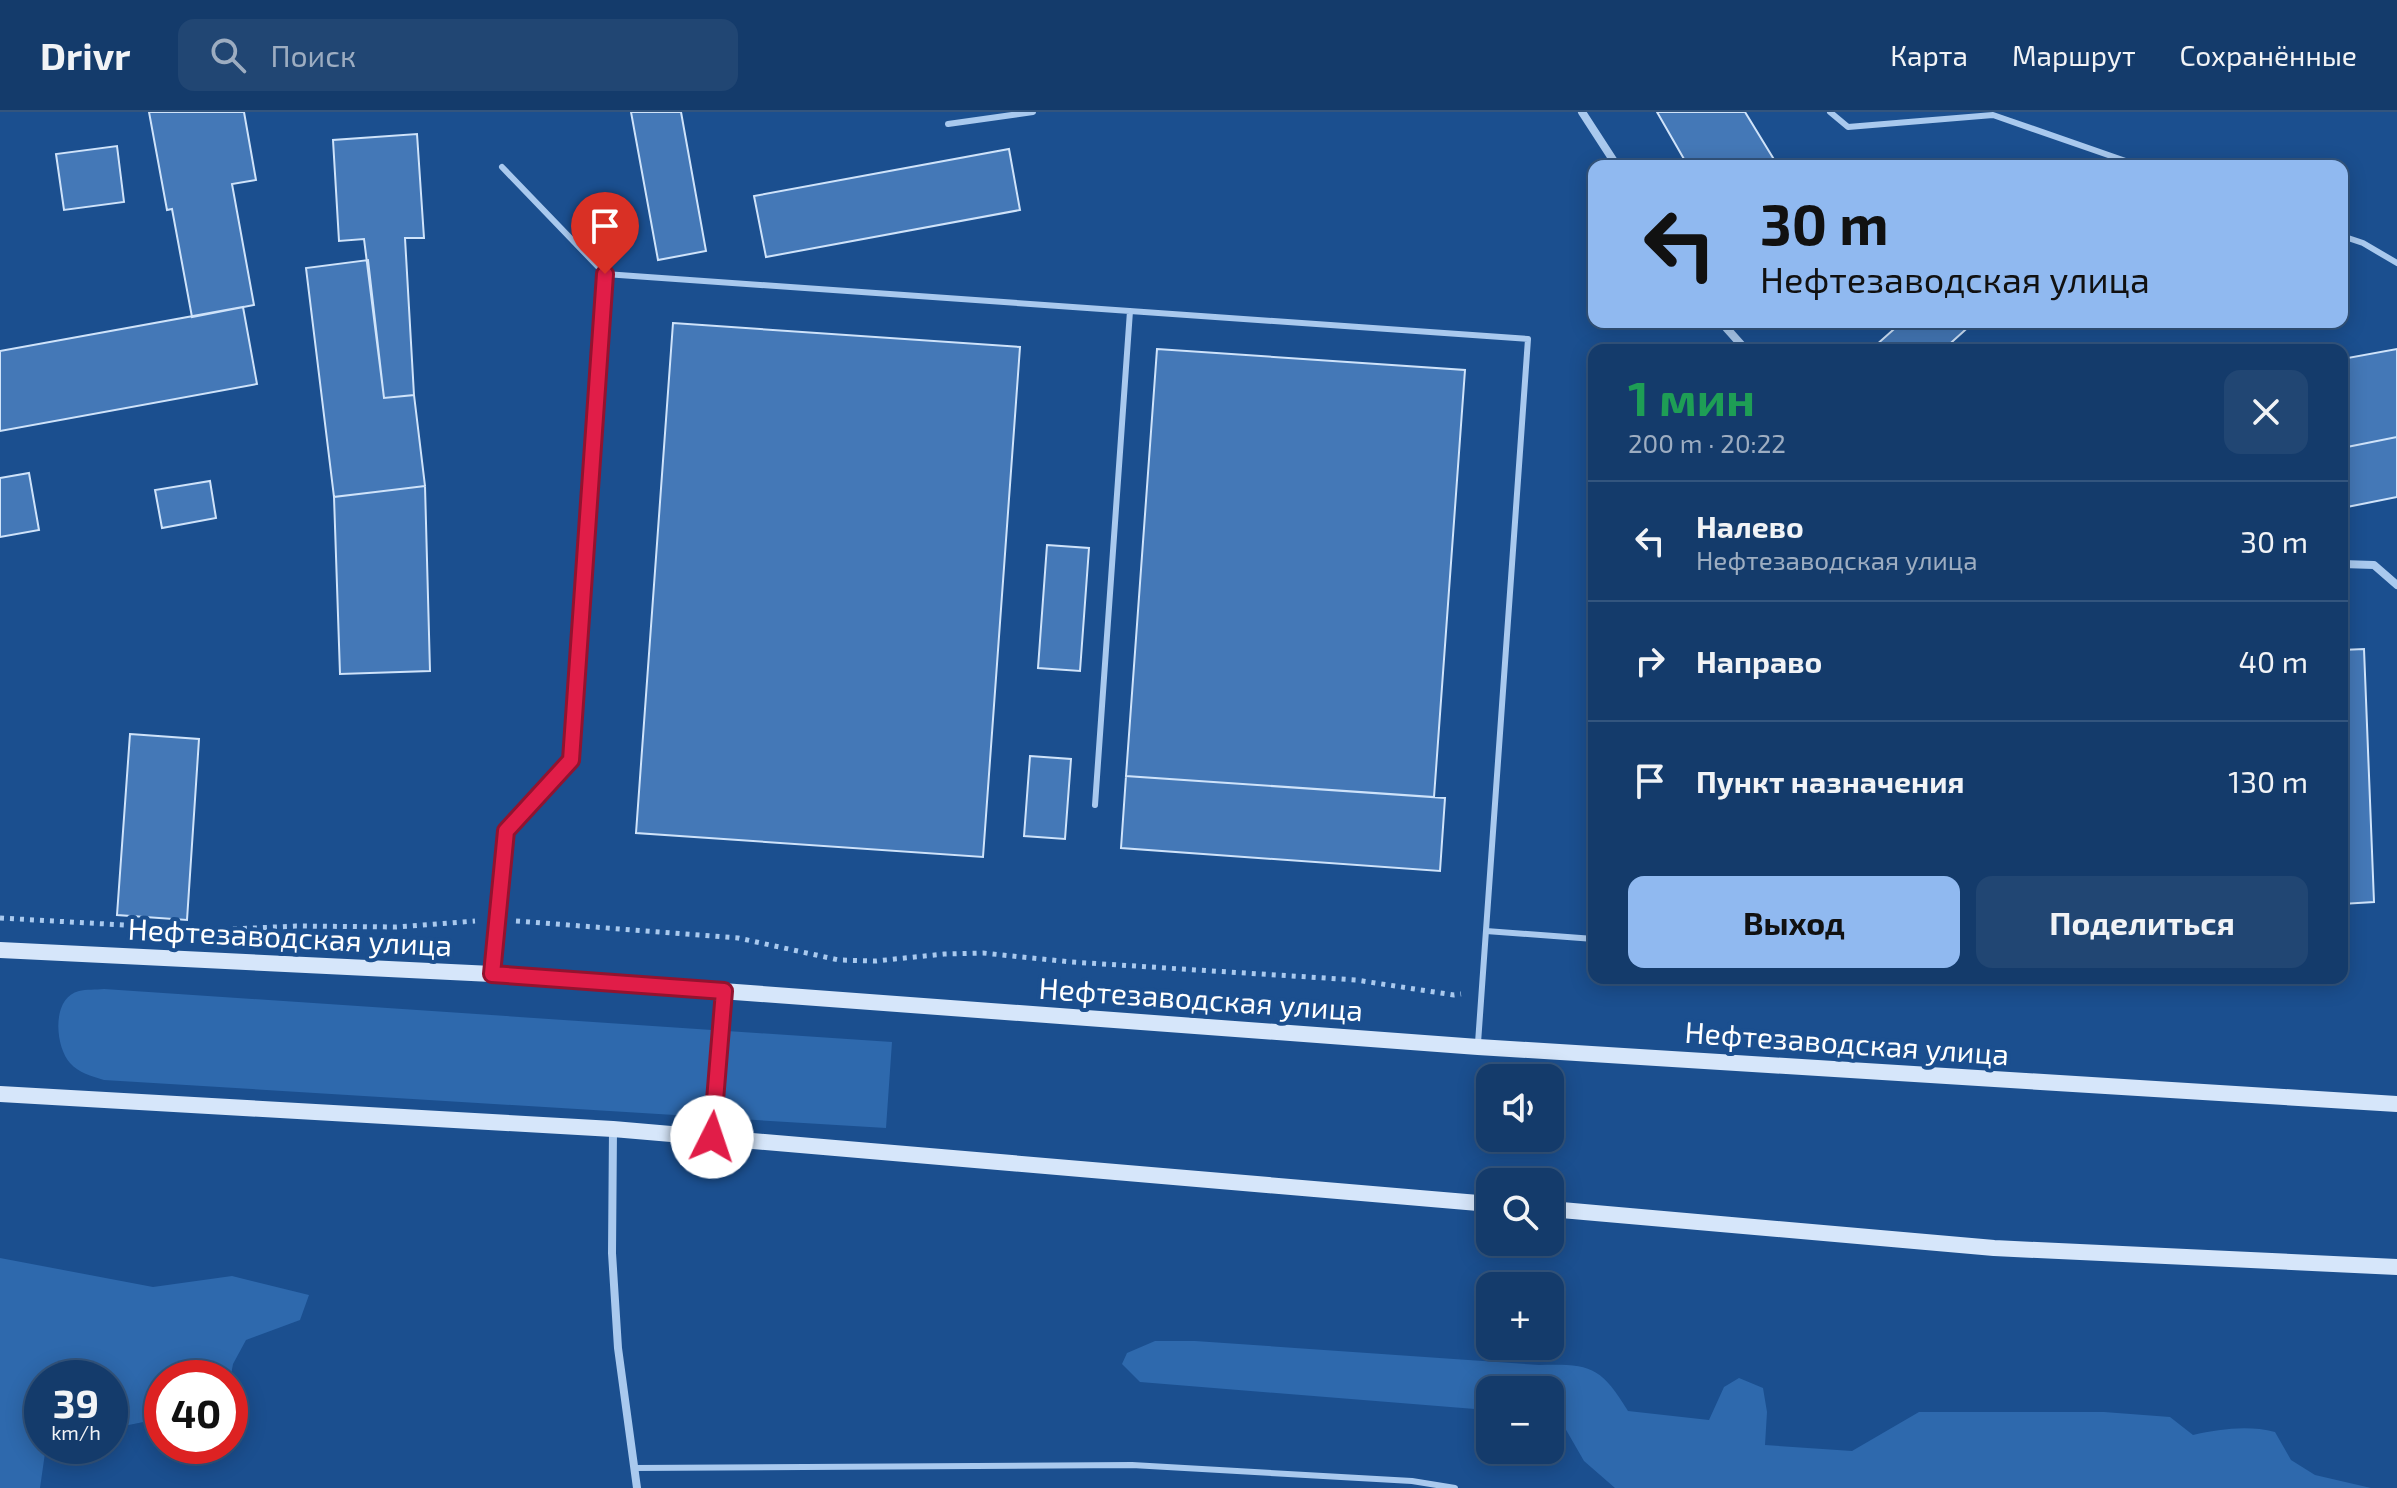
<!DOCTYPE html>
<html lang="ru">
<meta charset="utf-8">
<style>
:root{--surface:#143b6b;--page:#214673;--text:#f1f3f6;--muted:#9dadc1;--line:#33557e;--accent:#90b9f0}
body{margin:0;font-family:"Exo 2",sans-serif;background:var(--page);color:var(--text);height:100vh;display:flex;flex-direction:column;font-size:30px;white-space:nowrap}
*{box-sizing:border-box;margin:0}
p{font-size:26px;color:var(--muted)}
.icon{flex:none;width:44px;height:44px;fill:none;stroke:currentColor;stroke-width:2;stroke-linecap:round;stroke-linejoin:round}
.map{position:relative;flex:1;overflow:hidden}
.sheet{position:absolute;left:1588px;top:232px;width:760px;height:640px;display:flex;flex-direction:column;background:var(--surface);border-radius:16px;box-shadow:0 4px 20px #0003,0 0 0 2px var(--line)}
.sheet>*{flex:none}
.top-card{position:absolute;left:1588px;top:48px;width:760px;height:168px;border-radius:16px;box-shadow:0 4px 20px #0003,0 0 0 2px var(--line);background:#90b9f0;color:#111;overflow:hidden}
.controls{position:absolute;left:1476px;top:952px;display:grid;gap:16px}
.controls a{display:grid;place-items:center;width:88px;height:88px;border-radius:16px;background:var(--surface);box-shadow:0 4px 20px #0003,0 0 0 2px var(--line);font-size:40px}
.speed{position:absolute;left:24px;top:1248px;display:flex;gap:16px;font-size:40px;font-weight:700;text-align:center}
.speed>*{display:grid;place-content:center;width:104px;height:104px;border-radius:50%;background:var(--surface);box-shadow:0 4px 20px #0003,0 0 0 2px var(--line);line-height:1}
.speed small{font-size:20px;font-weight:400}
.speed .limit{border:12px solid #d22;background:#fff;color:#111}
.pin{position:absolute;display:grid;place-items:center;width:68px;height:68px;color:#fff;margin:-82px -34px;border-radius:50% 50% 50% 0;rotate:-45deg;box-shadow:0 0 8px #0007}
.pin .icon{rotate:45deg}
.me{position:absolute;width:88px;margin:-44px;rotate:4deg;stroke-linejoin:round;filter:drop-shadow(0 0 6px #0008)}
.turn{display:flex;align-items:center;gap:28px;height:168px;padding:0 40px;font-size:36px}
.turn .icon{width:104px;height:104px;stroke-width:2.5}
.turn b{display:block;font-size:56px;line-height:68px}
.round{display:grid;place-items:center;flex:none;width:84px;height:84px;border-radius:16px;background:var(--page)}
.headline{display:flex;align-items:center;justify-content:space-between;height:136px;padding:0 40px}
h1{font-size:48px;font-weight:700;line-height:60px;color:#1e9e55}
.cta{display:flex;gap:16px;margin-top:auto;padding:16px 40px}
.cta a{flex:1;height:92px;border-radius:16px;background:var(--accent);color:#111;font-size:32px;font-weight:700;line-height:92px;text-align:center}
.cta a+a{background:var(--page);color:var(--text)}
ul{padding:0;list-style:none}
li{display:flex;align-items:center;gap:24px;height:120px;padding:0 40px;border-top:2px solid var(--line)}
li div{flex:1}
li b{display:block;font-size:30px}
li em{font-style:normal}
header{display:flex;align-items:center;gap:48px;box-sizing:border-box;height:112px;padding:0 40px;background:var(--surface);border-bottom:2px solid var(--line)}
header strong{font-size:38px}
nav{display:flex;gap:44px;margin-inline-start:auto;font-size:28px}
.search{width:560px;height:72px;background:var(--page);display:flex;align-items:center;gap:20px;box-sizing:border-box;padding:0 28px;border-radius:16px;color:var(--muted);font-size:30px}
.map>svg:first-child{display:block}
.green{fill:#2e69ad}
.building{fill:#4478b7;stroke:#cfe3fa;stroke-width:2}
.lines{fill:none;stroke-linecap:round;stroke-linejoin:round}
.path{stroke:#a9c9ee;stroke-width:5;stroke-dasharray:4 6;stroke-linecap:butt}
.lane{stroke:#a9c9ee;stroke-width:6}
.street{stroke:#a9c9ee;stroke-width:8}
.secondary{stroke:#d6e6fa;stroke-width:16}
.route-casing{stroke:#92132f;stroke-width:20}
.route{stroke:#e11d48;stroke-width:14}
.labels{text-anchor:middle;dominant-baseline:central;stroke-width:8;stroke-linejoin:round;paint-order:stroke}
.street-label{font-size:30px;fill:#fff;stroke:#1b4f8f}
</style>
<header>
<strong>Drivr</strong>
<div class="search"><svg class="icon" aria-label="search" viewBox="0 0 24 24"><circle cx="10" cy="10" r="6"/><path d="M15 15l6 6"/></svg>Поиск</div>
<nav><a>Карта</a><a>Маршрут</a><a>Сохранённые</a></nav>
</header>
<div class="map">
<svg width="2397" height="1376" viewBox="0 0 2397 1376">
<rect width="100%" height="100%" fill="#1b4f8f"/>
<path class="green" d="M 104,877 L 892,930 L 886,1016 L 104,968 C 91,964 79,961 70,951 C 55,934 51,886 79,879 C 86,877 96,878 104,877 Z
M 0,1146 L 153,1175 L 232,1164 L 309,1183 L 300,1208 L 246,1228 L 233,1252 L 230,1268 L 230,1266 L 162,1266 L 162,1309 C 143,1307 129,1316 110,1314 L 110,1266 L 42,1266 L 42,1334 L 46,1334 L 40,1376 L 0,1376 Z
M 1155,1229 L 1195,1229 L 1539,1253 C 1591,1252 1600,1254 1628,1299 L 1709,1308 L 1724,1275 L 1739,1266 L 1763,1276 L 1767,1300 L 1765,1333 L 1852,1339 L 1919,1300 L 2104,1300 L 2170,1305 L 2193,1323 C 2220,1317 2248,1313 2275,1320 L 2291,1348 L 2315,1363 L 2371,1376 L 1615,1376 L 1584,1349 L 1550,1290 L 1550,1278 L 1490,1278 L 1490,1288 L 1475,1297 L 1140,1270 L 1122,1252 L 1127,1241 Z"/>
<path class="building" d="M 149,0 L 244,0 L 256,68 L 232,72 L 254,193 L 192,205 L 172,97 L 167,98 Z
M 631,0 L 681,0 L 706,139 L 658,148 Z
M 1657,0 L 1745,0 L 1778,54 L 1688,54 Z
M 417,22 L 424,126 L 405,126 L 414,283 L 384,286 L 364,127 L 339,129 L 333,28 Z
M 117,34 L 124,90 L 64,98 L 56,42 Z
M 1009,37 L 1020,98 L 766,145 L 754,84 Z
M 368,148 L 384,286 L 414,283 L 425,374 L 334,385 L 306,156 Z
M 243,195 L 257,272 L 0,319 L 0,239 Z
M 1902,210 L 1974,210 L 1943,238 L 1879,238 L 1875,234 Z
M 673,211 L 1020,235 L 983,745 L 636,721 Z
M 1157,237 L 1465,258 L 1434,685 L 1126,664 Z
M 2397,237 L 2397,325 L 2342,336 L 2342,247 Z
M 2397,325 L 2397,385 L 2342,396 L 2342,336 Z
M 29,361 L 39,418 L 0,425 L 0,366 Z
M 210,369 L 216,406 L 162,416 L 155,378 Z
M 425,374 L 430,559 L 340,562 L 334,385 Z
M 1047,433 L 1089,436 L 1080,559 L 1038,556 Z
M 2364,537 L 2374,790 L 2342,792 L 2342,538 Z
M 130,622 L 199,627 L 187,808 L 117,803 Z
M 1030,644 L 1071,647 L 1065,727 L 1024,724 Z
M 1126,664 L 1445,686 L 1440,759 L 1121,736 Z"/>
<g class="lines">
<path class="path" d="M 0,806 L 195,817
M 516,809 L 738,826 L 839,848 L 876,849 L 944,842 L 983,841 L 1071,850 L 1356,868 L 1454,883 L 1461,882
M 213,818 L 296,814 L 396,815 L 475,809"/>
<path class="lane" d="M 1830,0 L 1848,15 L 1993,3 L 2140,54
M 948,12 L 1033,0
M 502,55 L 605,162
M 2342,124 L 2363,131 L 2397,151
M 1095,693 L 1130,199
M 1486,819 L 1594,827
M 492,861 L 506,719 L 571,648 L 605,162 L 1528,227 L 1478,931
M 634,1356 L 1132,1353 L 1412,1369 L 1455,1376"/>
<path class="street" d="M 1582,0 L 1617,54
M 1721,210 L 1746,238
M 2342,452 L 2374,453 L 2397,473
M 613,1017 L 612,1141 L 618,1236 L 637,1376"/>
<path class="secondary" d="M 0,838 L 492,862 L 1478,935 L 2397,992
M 0,982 L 613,1017 L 1490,1092
M 712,1025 L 724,879
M 1550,1097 L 1994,1136 L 2397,1155"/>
</g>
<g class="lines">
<g class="route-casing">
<path id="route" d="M 605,162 L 571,648 L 506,719 L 492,862 L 724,879 L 712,1025"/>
</g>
<use href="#route" class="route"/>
</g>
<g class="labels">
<g class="street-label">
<text transform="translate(290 824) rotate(3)">Нефтезаводская улица</text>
<text transform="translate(1201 886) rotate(4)">Нефтезаводская улица</text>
<text transform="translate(1847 930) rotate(4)">Нефтезаводская улица</text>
</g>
</g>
</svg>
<div class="controls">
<a><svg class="icon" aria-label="sound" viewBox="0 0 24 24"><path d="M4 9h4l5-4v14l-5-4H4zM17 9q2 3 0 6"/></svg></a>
<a><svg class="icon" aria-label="search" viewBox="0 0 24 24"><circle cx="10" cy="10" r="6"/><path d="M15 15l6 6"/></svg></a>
<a>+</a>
<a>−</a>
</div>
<div class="speed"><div>39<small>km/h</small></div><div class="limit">40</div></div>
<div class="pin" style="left:605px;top:162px;background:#d93025"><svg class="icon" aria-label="arrive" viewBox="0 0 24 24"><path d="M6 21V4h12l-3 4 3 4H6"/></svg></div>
<svg class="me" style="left:712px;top:1025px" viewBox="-20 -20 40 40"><circle r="19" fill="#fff"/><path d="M0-13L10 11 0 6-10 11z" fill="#e11d48"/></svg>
<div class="top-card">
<div class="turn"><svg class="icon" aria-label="left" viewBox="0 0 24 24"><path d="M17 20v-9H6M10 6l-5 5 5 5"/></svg><div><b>30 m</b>Нефтезаводская улица</div></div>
</div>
<section class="sheet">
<div class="headline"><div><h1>1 мин</h1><p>200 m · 20:22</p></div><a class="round"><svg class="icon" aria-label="close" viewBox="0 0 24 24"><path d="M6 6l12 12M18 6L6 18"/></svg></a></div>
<ul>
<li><svg class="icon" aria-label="left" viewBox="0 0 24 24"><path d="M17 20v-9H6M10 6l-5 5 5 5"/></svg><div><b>Налево</b><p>Нефтезаводская улица</p></div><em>30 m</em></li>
<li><svg class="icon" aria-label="right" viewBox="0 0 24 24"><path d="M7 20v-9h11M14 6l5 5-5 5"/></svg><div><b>Направо</b></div><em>40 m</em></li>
<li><svg class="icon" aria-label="arrive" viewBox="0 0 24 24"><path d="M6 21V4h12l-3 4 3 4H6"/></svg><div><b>Пункт назначения</b></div><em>130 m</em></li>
</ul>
<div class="cta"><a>Выход</a><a>Поделиться</a></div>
</section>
</div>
